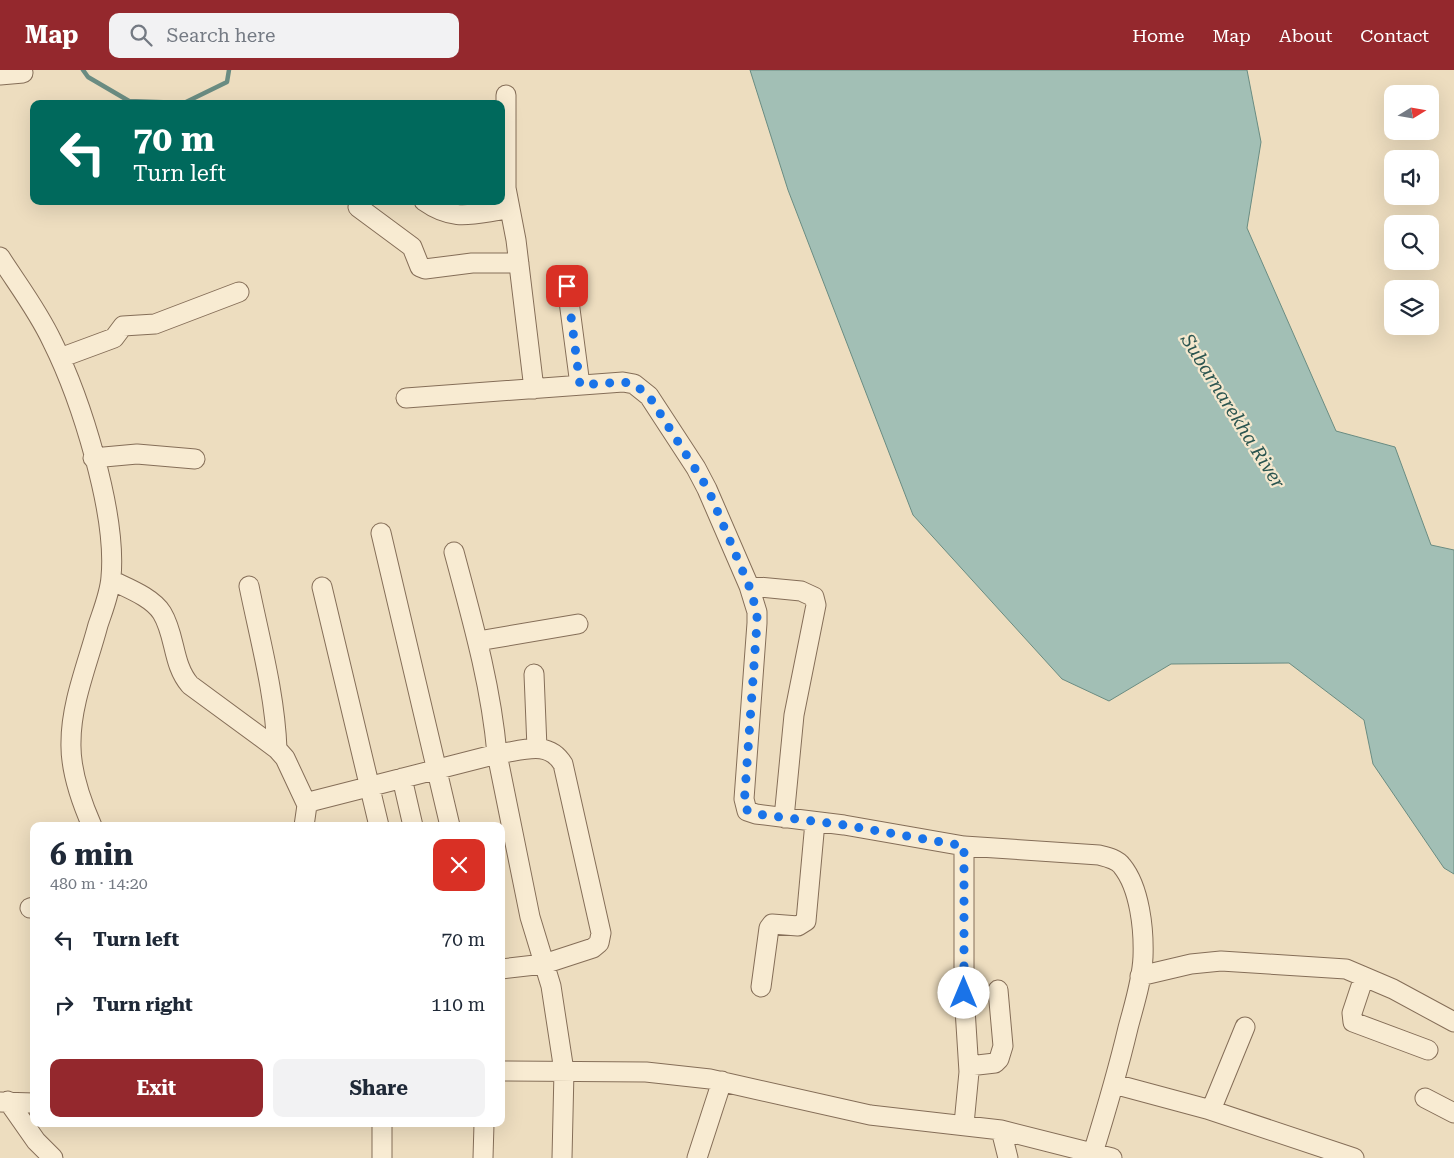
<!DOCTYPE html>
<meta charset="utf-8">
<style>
:root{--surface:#fff;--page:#f2f2f3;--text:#1f2937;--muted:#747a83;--accent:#94282d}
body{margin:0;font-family:"Roboto Serif",serif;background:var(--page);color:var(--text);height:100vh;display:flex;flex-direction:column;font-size:19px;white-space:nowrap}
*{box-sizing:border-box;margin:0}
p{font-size:16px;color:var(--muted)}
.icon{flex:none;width:28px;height:28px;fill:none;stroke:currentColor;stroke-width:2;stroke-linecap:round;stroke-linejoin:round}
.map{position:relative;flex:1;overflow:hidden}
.details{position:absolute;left:30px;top:752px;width:475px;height:305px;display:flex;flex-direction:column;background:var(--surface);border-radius:10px;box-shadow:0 5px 20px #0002}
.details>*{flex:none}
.top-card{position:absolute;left:30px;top:30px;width:475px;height:105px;border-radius:10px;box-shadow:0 5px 20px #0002;background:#00695c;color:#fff;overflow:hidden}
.needle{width:32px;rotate:79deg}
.fabs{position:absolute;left:1384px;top:15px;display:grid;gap:10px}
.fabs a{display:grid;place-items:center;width:55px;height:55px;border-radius:10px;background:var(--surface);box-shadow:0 5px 20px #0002;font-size:25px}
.pin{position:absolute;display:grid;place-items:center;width:42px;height:42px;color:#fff;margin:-21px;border-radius:10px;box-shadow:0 2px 8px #0006}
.me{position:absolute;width:55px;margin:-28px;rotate:0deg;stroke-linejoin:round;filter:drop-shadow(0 0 4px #0008)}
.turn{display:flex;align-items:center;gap:18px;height:105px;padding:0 20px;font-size:22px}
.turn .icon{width:65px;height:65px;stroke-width:2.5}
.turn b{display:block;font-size:35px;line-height:42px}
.round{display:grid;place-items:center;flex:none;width:52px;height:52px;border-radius:10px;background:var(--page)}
.head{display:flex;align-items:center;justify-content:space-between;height:85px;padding:0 20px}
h1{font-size:30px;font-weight:700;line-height:38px}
.button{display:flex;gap:10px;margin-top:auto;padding:10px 20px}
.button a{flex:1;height:58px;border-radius:10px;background:var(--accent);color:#fff;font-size:20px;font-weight:700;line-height:58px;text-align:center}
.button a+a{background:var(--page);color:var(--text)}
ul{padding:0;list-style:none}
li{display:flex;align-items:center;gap:15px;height:65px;padding:0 20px}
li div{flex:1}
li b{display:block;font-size:19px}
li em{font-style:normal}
header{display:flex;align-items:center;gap:30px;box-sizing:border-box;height:70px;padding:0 25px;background:var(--accent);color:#fff}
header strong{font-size:24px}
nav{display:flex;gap:28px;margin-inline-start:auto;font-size:18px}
.search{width:350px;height:45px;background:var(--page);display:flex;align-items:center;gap:12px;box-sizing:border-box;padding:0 18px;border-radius:10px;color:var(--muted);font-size:19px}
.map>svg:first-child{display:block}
.water{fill:#a2bfb5;stroke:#6a8c82}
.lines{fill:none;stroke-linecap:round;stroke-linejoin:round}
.stream{stroke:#6a8c82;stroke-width:4.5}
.minor-casing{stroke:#856e58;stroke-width:21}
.minor{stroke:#f8ebd2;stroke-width:19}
.route{stroke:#1a73e8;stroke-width:9;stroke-dasharray:0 16.2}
.labels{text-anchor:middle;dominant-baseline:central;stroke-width:4.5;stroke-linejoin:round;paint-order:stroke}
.water-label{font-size:19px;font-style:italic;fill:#2b5550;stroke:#f5e8ce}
</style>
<header>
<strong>Map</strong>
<div class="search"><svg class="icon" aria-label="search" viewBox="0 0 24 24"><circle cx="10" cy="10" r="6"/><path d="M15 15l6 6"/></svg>Search here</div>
<nav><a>Home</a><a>Map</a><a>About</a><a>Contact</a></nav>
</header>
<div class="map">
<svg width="1454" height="1088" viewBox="0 0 1454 1088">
<rect width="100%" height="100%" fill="#edddbf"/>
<path class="water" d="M 750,0 L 1247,0 L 1261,72 L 1247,158 L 1336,361 L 1395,377 L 1431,475 L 1454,480 L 1454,804 L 1444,798 L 1373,694 L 1364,650 L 1289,593 L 1171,594 L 1109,631 L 1062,609 L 913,445 L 788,120 Z"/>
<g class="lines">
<path class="stream" d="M 83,0 L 88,7 L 129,31 L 184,33 L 227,12 L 229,0"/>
<g class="minor-casing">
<path id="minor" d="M 0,5 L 23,3
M 506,25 L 506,118 L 516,170 L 534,319
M 424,131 C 455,153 474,143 510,139
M 358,137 L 412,177 L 420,197 L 425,199 L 472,193 L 519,193
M 0,187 C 18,215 38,241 52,271 C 81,329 117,443 111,507 C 110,523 103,540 98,555 C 88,593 71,633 71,672 C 70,700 81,731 92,756
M 567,216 L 580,315
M 60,288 L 114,268 L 123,256 L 155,254 L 239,222
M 406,328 L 623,312 L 634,314 L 649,326 L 696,398 L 707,419 L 749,516 L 757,542 L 757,553 L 744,729 L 747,741 L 756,744 L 844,755 L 964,776 L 1099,785 C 1107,787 1117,789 1122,796 C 1140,818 1144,860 1143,887 C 1142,911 1134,935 1128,958 C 1118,1000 1106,1041 1093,1083
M 93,388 L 137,384 L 195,389
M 381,463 L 450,756
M 111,510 C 127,518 152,527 162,543 C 176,566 172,594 190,615 L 277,679 L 285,688 L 307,735
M 249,516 C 260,570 275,624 277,679
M 749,516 L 801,521 L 814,527 L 816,535 L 794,645 L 784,748
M 322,517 L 379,756
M 478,571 L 578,554
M 534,604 L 537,678
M 402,708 L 413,756
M 304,756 L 307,735 L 313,731 L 497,684 C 491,615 472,549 454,482
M 964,776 L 964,923 L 969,1002 L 964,1054
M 30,838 L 34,837
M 501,899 L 544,894 L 593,878 L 599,873 L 601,863 L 563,694 C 548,669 522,681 497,684 L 530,847 L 551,916 L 564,1001 L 562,1088
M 1140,906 L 1191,894 L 1221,891 L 1346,899 L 1393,919 L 1454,952
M 1364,907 L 1352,943 L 1353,952 L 1428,980
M 761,917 L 769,858 L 772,854 L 798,856 L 806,851 L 815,752
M 969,996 L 995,993 L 999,989 L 1003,976 L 998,920
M 501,1001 L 646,1002 L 710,1009 L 870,1045 L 1001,1060 L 1112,1088
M 1114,1014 L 1207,1039 L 1354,1088
M 1425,1028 L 1454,1043
M 8,1031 L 36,1071 L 53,1088
M 0,1032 L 34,1033
M 1211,1040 L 1245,957
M 1001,1060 L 1008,1088
M 382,1088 L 382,1054
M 483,1088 L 484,1054
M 697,1088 L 722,1011"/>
</g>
<use href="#minor" class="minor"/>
</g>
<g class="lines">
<path class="route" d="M 567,216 L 580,315 L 623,312 L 634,314 L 649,326 L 708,419 L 749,516 L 757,542 L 757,553 L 744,736 L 747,740 L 756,744 L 844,755 L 964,776 L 964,923"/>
</g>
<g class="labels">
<g class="water-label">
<text transform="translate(1233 341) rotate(58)">Subarnarekha River</text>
</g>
</g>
</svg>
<div class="fabs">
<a><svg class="needle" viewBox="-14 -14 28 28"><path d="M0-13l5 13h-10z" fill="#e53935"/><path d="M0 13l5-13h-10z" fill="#747a83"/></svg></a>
<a><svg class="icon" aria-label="sound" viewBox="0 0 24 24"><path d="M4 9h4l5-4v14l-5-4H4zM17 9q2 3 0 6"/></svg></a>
<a><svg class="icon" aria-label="search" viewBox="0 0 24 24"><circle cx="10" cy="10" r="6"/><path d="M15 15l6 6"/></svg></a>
<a><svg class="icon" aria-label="layers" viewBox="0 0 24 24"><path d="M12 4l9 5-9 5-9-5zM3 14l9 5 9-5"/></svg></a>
</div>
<div class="pin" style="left:567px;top:216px;background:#d93025"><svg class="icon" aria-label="arrive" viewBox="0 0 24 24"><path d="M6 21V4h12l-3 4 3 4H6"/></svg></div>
<svg class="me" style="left:964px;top:923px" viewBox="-20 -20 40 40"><circle r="19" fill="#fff"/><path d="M0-13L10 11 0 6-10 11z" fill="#1a73e8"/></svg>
<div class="top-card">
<div class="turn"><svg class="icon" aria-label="left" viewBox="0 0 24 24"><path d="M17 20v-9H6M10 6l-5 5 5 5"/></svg><div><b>70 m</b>Turn left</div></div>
</div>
<section class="details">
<div class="head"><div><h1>6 min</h1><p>480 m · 14:20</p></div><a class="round" style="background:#d93025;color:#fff"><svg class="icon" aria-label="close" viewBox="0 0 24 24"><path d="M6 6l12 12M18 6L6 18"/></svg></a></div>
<ul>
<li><svg class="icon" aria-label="left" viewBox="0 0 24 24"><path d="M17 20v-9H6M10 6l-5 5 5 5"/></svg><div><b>Turn left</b></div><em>70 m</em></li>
<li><svg class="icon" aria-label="right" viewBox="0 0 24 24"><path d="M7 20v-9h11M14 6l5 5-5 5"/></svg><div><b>Turn right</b></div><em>110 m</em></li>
</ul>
<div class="button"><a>Exit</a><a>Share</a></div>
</section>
</div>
